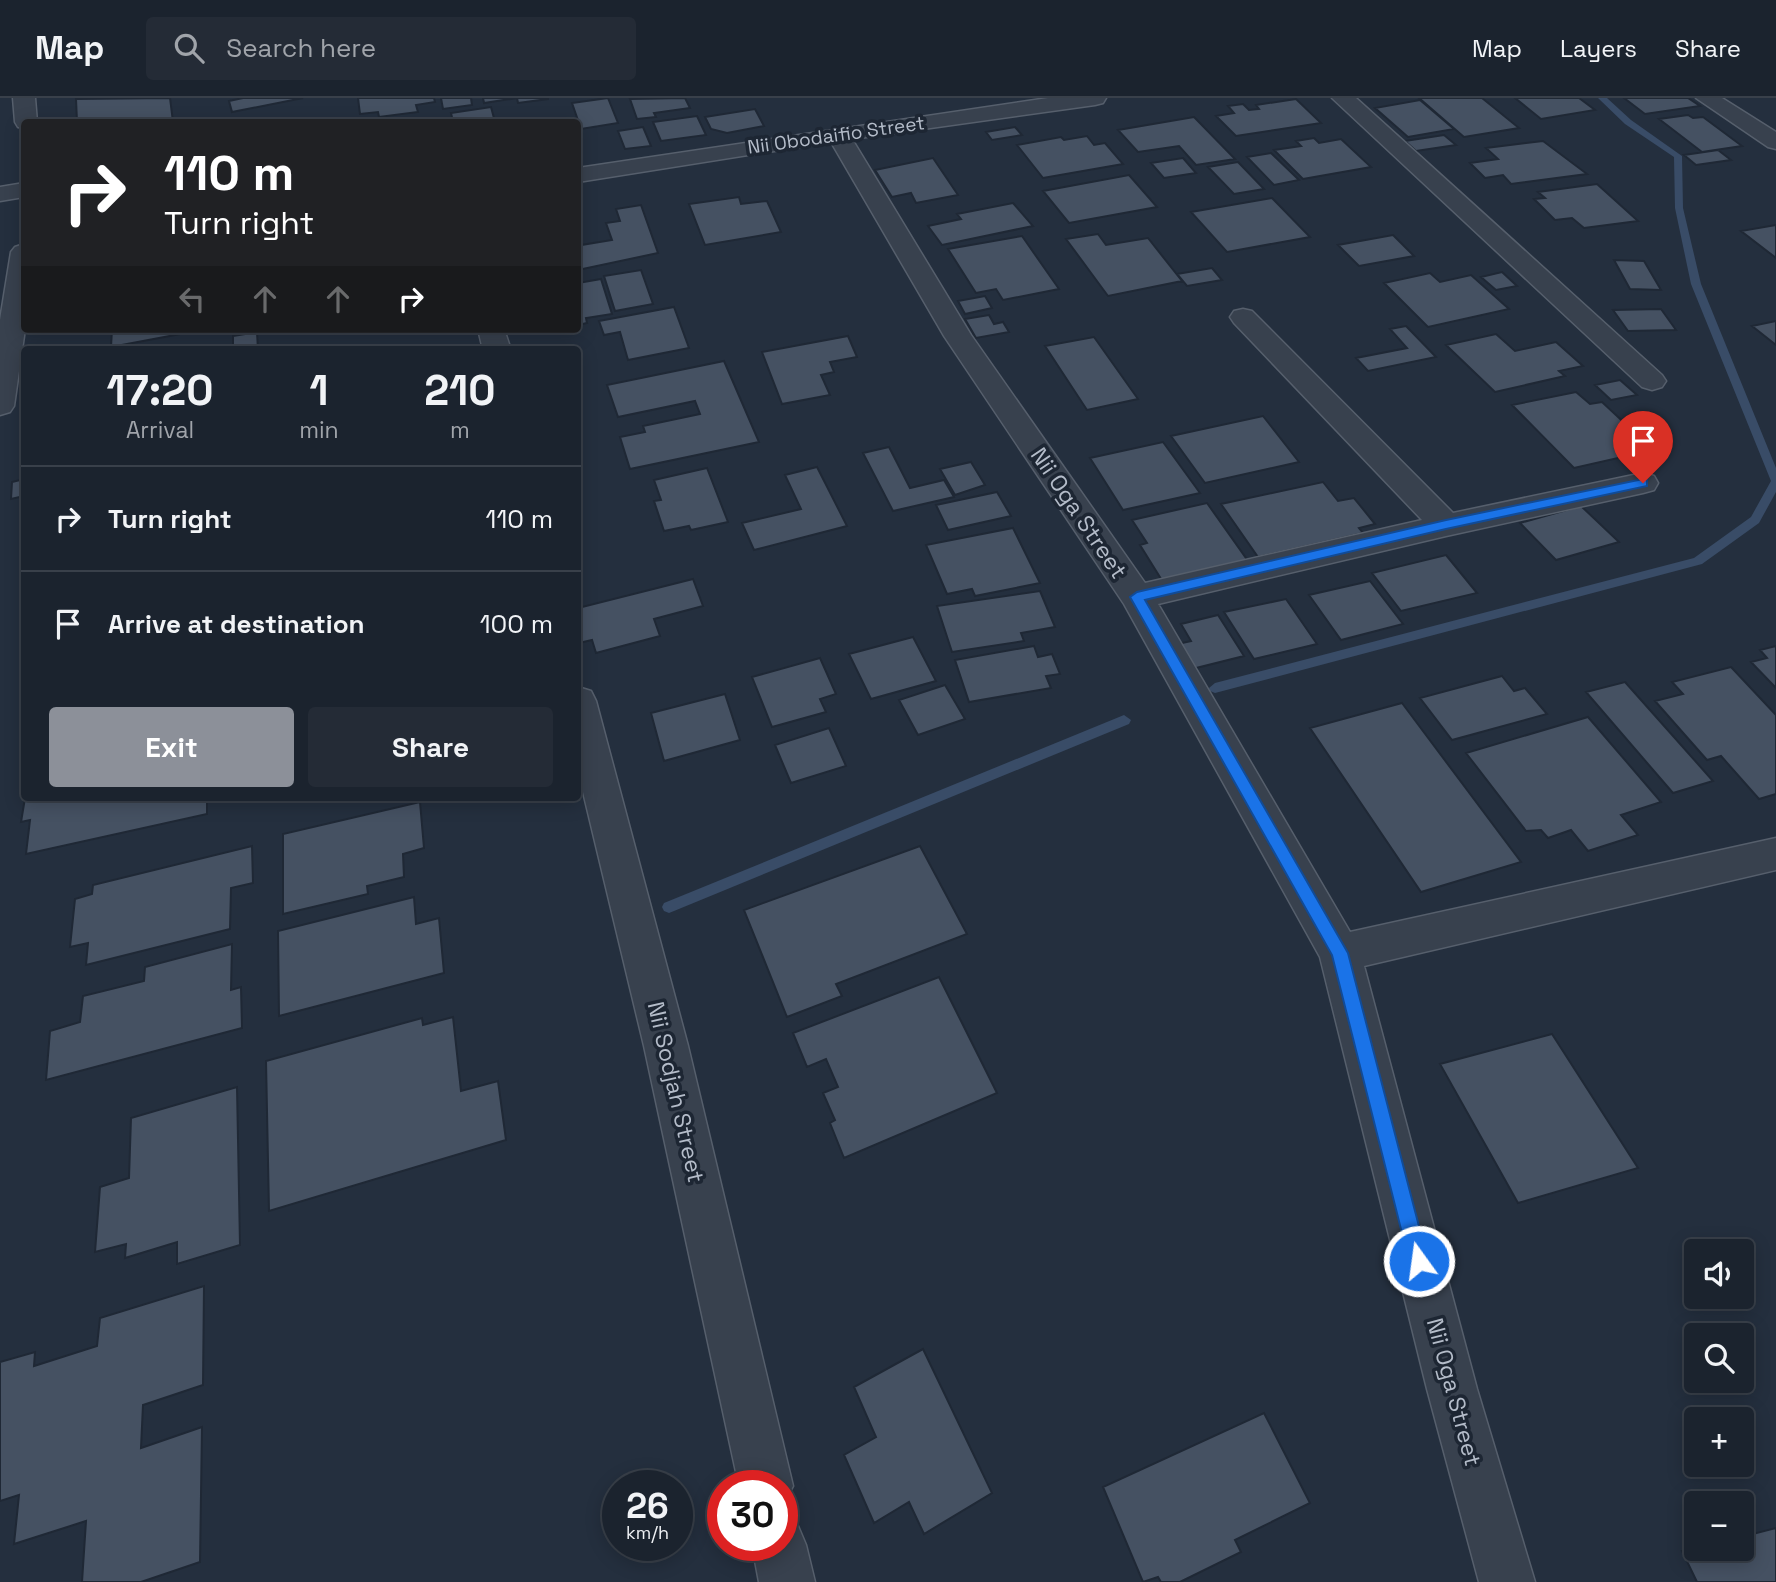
<!DOCTYPE html>
<meta charset="utf-8">
<style>
:root{--surface:#1b232e;--page:#242b36;--text:#f1f3f6;--muted:#a0a4aa;--line:#39404a;--accent:#8c9099}
body{margin:0;font-family:"Space Grotesk",sans-serif;background:var(--page);color:var(--text);height:100vh;display:flex;flex-direction:column;font-size:26px;white-space:nowrap}
*{box-sizing:border-box;margin:0}
p{font-size:23px;color:var(--muted)}
.icon{flex:none;width:38px;height:38px;fill:none;stroke:currentColor;stroke-width:2;stroke-linecap:round;stroke-linejoin:round}
.map{position:relative;flex:1;overflow:hidden}
.panel{position:absolute;left:21px;top:248px;width:560px;height:455px;display:flex;flex-direction:column;background:var(--surface);border-radius:7px;box-shadow:0 4px 18px #0003,0 0 0 2px var(--line)}
.panel>*{flex:none}
.top-card{position:absolute;left:21px;top:21px;width:560px;height:214px;border-radius:7px;box-shadow:0 4px 18px #0003,0 0 0 2px var(--line);background:#202124;color:#fff;overflow:hidden}
.tools{position:absolute;left:1684px;top:1141px;display:grid;gap:14px}
.tools a{display:grid;place-items:center;width:70px;height:70px;border-radius:7px;background:var(--surface);box-shadow:0 4px 18px #0003,0 0 0 2px var(--line);font-size:35px}
.speed{position:absolute;left:602px;top:1372px;display:flex;gap:14px;font-size:35px;font-weight:700;text-align:center}
.speed>*{display:grid;place-content:center;width:91px;height:91px;border-radius:50%;background:var(--surface);box-shadow:0 4px 18px #0003,0 0 0 2px var(--line);line-height:1}
.speed small{font-size:18px;font-weight:400}
.speed .limit{border:10px solid #d22;background:#fff;color:#111}
.pin{position:absolute;display:grid;place-items:center;width:60px;height:60px;color:#fff;margin:-72px -30px;border-radius:50% 50% 50% 0;rotate:-45deg;box-shadow:0 0 7px #0007}
.pin .icon{rotate:45deg}
.me{position:absolute;width:77px;margin:-38px;rotate:346deg;stroke-linejoin:round;filter:drop-shadow(0 0 5px #0008)}
.turn{display:flex;align-items:center;gap:24px;height:147px;padding:0 28px;font-size:32px}
.turn .icon{width:91px;height:91px;stroke-width:2.5}
.turn b{display:block;font-size:49px;line-height:60px}
.lanes{display:flex;align-items:center;height:66px;padding:0 28px;background:#0003;justify-content:center;gap:35px;direction:ltr}
.lanes .off{opacity:.35}
.eta{display:flex;justify-content:space-evenly;align-items:center;height:119px;text-align:center}
.eta b{font-size:42px;font-weight:600;line-height:49px}
.button{display:flex;gap:14px;margin-top:auto;padding:14px 28px}
.button a{flex:1;height:80px;border-radius:7px;background:var(--accent);color:#fff;font-size:28px;font-weight:600;line-height:80px;text-align:center}
.button a+a{background:var(--page);color:var(--text)}
ul{padding:0;list-style:none}
li{display:flex;align-items:center;gap:21px;height:105px;padding:0 28px;border-top:2px solid var(--line)}
li div{flex:1}
li b{display:block;font-size:26px}
li em{font-style:normal}
header{display:flex;align-items:center;gap:42px;box-sizing:border-box;height:98px;padding:0 35px;background:var(--surface);border-bottom:2px solid var(--line)}
header strong{font-size:33px}
nav{display:flex;gap:38px;margin-inline-start:auto;font-size:24px}
.search{width:490px;height:63px;background:var(--page);display:flex;align-items:center;gap:18px;box-sizing:border-box;padding:0 24px;border-radius:7px;color:var(--muted);font-size:26px}
.map>svg:first-child{display:block}
.lines{fill:none;stroke-linecap:round;stroke-linejoin:round}
.stream{fill:#394c67;fill-rule:evenodd}
.building{fill:#455162;stroke:#1f2835;stroke-width:2}
.minor-casing{stroke:#565f6c;stroke-width:3}
.minor{fill:#38414e;fill-rule:evenodd}
.route{fill:#1a73e8;stroke:#114b97;stroke-width:2}
.labels{text-anchor:middle;dominant-baseline:central;stroke-width:7;stroke-linejoin:round;paint-order:stroke}
.far-street-label{font-size:19px;fill:#b4bcc9;stroke:#1d2633}
.street-label{font-size:23px;fill:#b4bcc9;stroke:#1d2633}
</style>
<header>
<strong>Map</strong>
<div class="search"><svg class="icon" aria-label="search" viewBox="0 0 24 24"><circle cx="10" cy="10" r="6"/><path d="M15 15l6 6"/></svg>Search here</div>
<nav><a>Map</a><a>Layers</a><a>Share</a></nav>
</header>
<div class="map">
<svg width="1776" height="1484" viewBox="0 0 1776 1484">
<rect width="100%" height="100%" fill="#242f3e"/>
<g class="lines">
<path class="stream" d="M 1598,0 L 1607,0 L 1631,22 L 1682,58 L 1683,110 L 1701,186 L 1776,370 L 1776,394 L 1759,425 L 1702,466 L 1215,595 L 1210,593 L 1209,590 L 1215,585 L 1694,460 L 1751,419 L 1771,383 L 1691,186 L 1675,110 L 1674,59 L 1625,26 Z
M 1124,617 L 1131,622 L 1129,626 L 674,813 L 669,815 L 664,813 L 662,809 L 664,805 Z"/>
</g>
<path class="building" d="M 170,0 L 173,24 L 77,24 L 76,1 Z
M 243,0 L 303,0 L 232,14 L 229,3 Z
M 358,0 L 434,0 L 435,4 L 416,7 L 418,14 L 379,19 L 378,14 L 360,16 Z
M 441,0 L 471,0 L 472,7 L 443,11 Z
M 483,0 L 548,0 L 548,1 L 518,5 L 517,0 L 484,5 Z
M 608,0 L 618,25 L 581,31 L 572,5 Z
M 685,0 L 690,10 L 654,15 L 656,19 L 637,21 L 630,1 Z
M 1419,0 L 1482,0 L 1519,30 L 1464,39 Z
M 1515,0 L 1579,0 L 1595,12 L 1541,21 Z
M 1624,0 L 1688,0 L 1700,8 L 1645,16 Z
M 1296,1 L 1321,25 L 1236,38 L 1216,18 L 1234,15 L 1228,8 L 1243,6 L 1249,12 L 1259,11 L 1256,7 Z
M 1420,2 L 1454,31 L 1408,39 L 1375,10 Z
M 491,9 L 495,24 L 453,24 L 451,15 Z
M 755,11 L 764,28 L 727,35 L 711,31 L 705,19 Z
M 1688,17 L 1693,20 L 1703,19 L 1742,48 L 1702,54 L 1659,21 Z
M 697,18 L 706,37 L 661,43 L 653,24 Z
M 1194,19 L 1235,61 L 1196,67 L 1179,48 L 1138,54 L 1118,32 Z
M 643,29 L 651,48 L 625,51 L 618,33 Z
M 1015,29 L 1022,37 L 992,42 L 986,34 Z
M 1444,37 L 1456,47 L 1416,53 L 1405,43 Z
M 1087,38 L 1094,47 L 1105,45 L 1123,66 L 1043,80 L 1017,47 L 1061,39 L 1064,42 Z
M 1314,40 L 1319,45 L 1341,41 L 1371,69 L 1303,81 L 1274,52 L 1301,48 L 1296,43 Z
M 1543,43 L 1587,76 L 1511,86 L 1503,77 L 1485,80 L 1470,65 L 1498,61 L 1486,50 Z
M 1718,52 L 1731,62 L 1696,67 L 1684,57 Z
M 1271,55 L 1299,82 L 1274,87 L 1247,59 Z
M 933,60 L 958,97 L 916,105 L 911,95 L 892,99 L 875,72 Z
M 1183,60 L 1196,75 L 1164,80 L 1151,65 Z
M 1238,64 L 1264,91 L 1234,96 L 1208,69 Z
M 1129,77 L 1157,109 L 1069,125 L 1043,93 Z
M 1597,86 L 1638,123 L 1584,130 L 1572,120 L 1555,122 L 1534,101 L 1545,100 L 1538,94 Z
M 739,99 L 741,106 L 767,103 L 781,134 L 705,147 L 689,106 Z
M 1272,100 L 1310,139 L 1227,154 L 1191,114 Z
M 1013,105 L 1033,128 L 942,147 L 928,128 L 961,121 L 957,116 Z
M 641,107 L 658,155 L 578,172 L 578,136 L 581,147 L 612,142 L 606,125 L 620,123 L 616,111 Z
M 1776,127 L 1776,160 L 1741,133 Z
M 1098,136 L 1106,147 L 1148,140 L 1182,183 L 1108,198 L 1066,141 Z
M 1393,137 L 1414,158 L 1359,168 L 1338,147 Z
M 1022,138 L 1059,191 L 1003,202 L 996,191 L 976,195 L 948,151 Z
M 1614,162 L 1644,163 L 1661,192 L 1630,191 Z
M 1212,170 L 1222,182 L 1187,188 L 1177,176 Z
M 641,172 L 653,206 L 615,213 L 604,178 Z
M 1502,174 L 1517,188 L 1496,192 L 1481,179 Z
M 1430,175 L 1440,184 L 1471,177 L 1509,211 L 1428,229 L 1384,185 Z
M 601,181 L 612,216 L 586,220 L 587,225 L 578,227 L 578,185 Z
M 985,198 L 992,210 L 965,216 L 958,203 Z
M 674,209 L 689,250 L 628,262 L 620,234 L 604,237 L 599,223 Z
M 1661,211 L 1676,232 L 1628,233 L 1613,212 Z
M 989,217 L 994,226 L 1003,224 L 1009,234 L 976,240 L 965,221 Z
M 1776,223 L 1776,247 L 1752,228 Z
M 1406,228 L 1436,259 L 1368,273 L 1356,260 L 1407,250 L 1390,231 Z
M 112,231 L 207,231 L 111,249 Z
M 257,234 L 258,252 L 233,252 L 233,238 Z
M 1496,236 L 1515,253 L 1556,244 L 1583,268 L 1559,273 L 1565,278 L 1495,294 L 1446,247 Z
M 848,238 L 857,259 L 830,264 L 834,274 L 821,277 L 830,297 L 782,306 L 762,254 Z
M 1094,239 L 1138,301 L 1087,312 L 1045,248 Z
M 724,263 L 759,344 L 630,371 L 620,339 L 645,334 L 643,328 L 700,316 L 695,303 L 618,319 L 607,287 Z
M 1620,282 L 1637,297 L 1611,302 L 1595,287 Z
M 1576,294 L 1590,306 L 1602,304 L 1647,346 L 1620,352 L 1627,358 L 1574,370 L 1512,307 Z
M 1263,318 L 1299,364 L 1205,385 L 1171,338 Z
M 1163,344 L 1200,395 L 1123,412 L 1090,360 Z
M 889,349 L 910,390 L 944,382 L 954,399 L 893,413 L 863,355 Z
M 971,364 L 985,387 L 955,397 L 940,371 Z
M 817,369 L 847,428 L 754,452 L 742,425 L 801,411 L 785,377 Z
M 707,370 L 728,424 L 691,432 L 689,428 L 664,433 L 654,403 L 661,402 L 654,382 Z
M 24,381 L 24,398 L 11,401 L 12,384 Z
M 1323,384 L 1338,403 L 1354,400 L 1375,426 L 1359,430 L 1363,435 L 1258,459 L 1221,406 Z
M 997,394 L 1011,418 L 948,432 L 936,407 Z
M 1207,405 L 1248,463 L 1163,484 L 1140,447 L 1147,445 L 1132,422 Z
M 1581,408 L 1619,444 L 1556,462 L 1520,425 Z
M 1013,430 L 1040,485 L 975,498 L 972,491 L 947,496 L 926,447 Z
M 1446,457 L 1477,495 L 1401,513 L 1372,475 Z
M 693,481 L 703,508 L 654,521 L 660,538 L 596,555 L 592,542 L 579,545 L 578,510 Z
M 1370,483 L 1403,526 L 1341,542 L 1309,497 Z
M 1040,493 L 1055,529 L 1021,535 L 1024,543 L 952,554 L 937,508 Z
M 1286,501 L 1317,546 L 1254,561 L 1224,514 Z
M 1218,517 L 1244,558 L 1188,572 L 1173,547 L 1191,543 L 1181,526 Z
M 913,539 L 936,583 L 871,601 L 849,556 Z
M 1034,548 L 1038,559 L 1052,556 L 1060,576 L 1046,578 L 1051,590 L 969,604 L 955,562 Z
M 1776,548 L 1776,590 L 1751,564 L 1767,560 L 1760,552 Z
M 820,560 L 836,596 L 820,601 L 826,614 L 772,629 L 752,579 Z
M 1731,569 L 1776,617 L 1776,696 L 1759,701 L 1721,658 L 1707,662 L 1655,603 L 1683,596 L 1672,584 Z
M 1502,578 L 1514,593 L 1525,590 L 1547,616 L 1452,642 L 1420,600 Z
M 1625,584 L 1713,683 L 1673,695 L 1586,594 Z
M 945,587 L 965,621 L 918,637 L 899,602 Z
M 725,596 L 740,642 L 664,663 L 651,615 Z
M 1402,605 L 1521,764 L 1421,794 L 1310,630 Z
M 1588,619 L 1661,704 L 1621,717 L 1638,737 L 1588,753 L 1571,732 L 1548,740 L 1541,732 L 1526,733 L 1466,655 Z
M 829,630 L 846,668 L 791,685 L 775,647 Z
M 25,700 L 207,700 L 207,716 L 26,756 L 30,722 L 21,724 Z
M 420,704 L 424,750 L 403,756 L 404,779 L 367,788 L 368,796 L 283,816 L 283,736 Z
M 252,748 L 253,785 L 231,790 L 230,831 L 86,867 L 88,845 L 70,849 L 75,801 L 92,796 L 93,787 Z
M 920,748 L 967,836 L 836,886 L 842,898 L 787,919 L 744,812 Z
M 414,799 L 416,826 L 439,820 L 444,875 L 279,918 L 278,833 Z
M 232,846 L 231,892 L 241,889 L 242,930 L 46,982 L 50,933 L 80,924 L 83,898 L 144,883 L 145,869 Z
M 939,879 L 997,995 L 844,1060 L 830,1025 L 835,1022 L 823,995 L 838,989 L 826,961 L 807,969 L 793,935 Z
M 453,919 L 461,993 L 498,983 L 506,1042 L 269,1113 L 266,963 L 422,920 L 423,927 Z
M 1552,936 L 1638,1070 L 1518,1105 L 1440,966 Z
M 237,989 L 240,1147 L 177,1166 L 177,1144 L 125,1160 L 126,1146 L 95,1154 L 100,1089 L 129,1080 L 131,1020 Z
M 204,1188 L 203,1287 L 143,1307 L 141,1350 L 202,1329 L 200,1464 L 141,1484 L 82,1484 L 86,1423 L 14,1446 L 19,1397 L 0,1403 L 0,1264 L 35,1254 L 34,1268 L 97,1248 L 100,1220 Z
M 923,1251 L 992,1395 L 924,1436 L 909,1404 L 874,1425 L 844,1357 L 876,1339 L 854,1289 Z
M 1264,1315 L 1310,1405 L 1235,1442 L 1241,1454 L 1180,1484 L 1161,1484 L 1158,1479 L 1143,1484 L 1103,1389 Z
M 1776,1430 L 1776,1484 L 1697,1484 L 1682,1453 L 1696,1450 L 1741,1451 L 1741,1439 Z"/>
<g class="lines">
<g class="minor-casing">
<path id="minor" d="M 13,0 L 35,0 L 37,24 L 24,24 L 24,30 L 18,29 L 15,24 Z
M 1048,0 L 1106,0 L 1103,5 L 1095,7 L 852,41 L 971,237 L 1145,485 L 1422,422 L 1234,225 L 1230,219 L 1234,213 L 1243,211 L 1252,213 L 1453,415 L 1643,375 L 1654,378 L 1658,385 L 1654,392 L 1643,395 L 1446,438 L 1158,506 L 1350,834 L 1776,740 L 1776,772 L 1364,868 L 1477,1291 L 1535,1484 L 1479,1484 L 1427,1291 L 1320,859 L 1124,506 L 944,238 L 831,44 L 578,84 L 578,70 Z
M 1332,0 L 1356,0 L 1662,277 L 1666,283 L 1662,289 L 1652,292 L 1642,289 Z
M 1696,0 L 1722,0 L 1776,34 L 1776,51 L 1768,49 Z
M 24,85 L 24,99 L 0,103 L 0,89 Z
M 24,146 L 25,231 L 14,308 L 10,314 L 0,317 L 0,222 L 11,154 L 15,149 Z
M 478,231 L 504,231 L 511,252 L 483,252 Z
M 578,589 L 591,593 L 596,603 L 688,948 L 793,1388 L 782,1408 L 782,1388 L 739,1388 L 644,948 L 578,673 Z
M 782,1421 L 798,1428 L 806,1447 L 815,1484 L 759,1484 L 752,1447 L 782,1447 Z"/>
</g>
<use href="#minor" class="minor"/>
</g>
<path class="route" d="M 1643,381 L 1647,382 L 1647,388 L 1446,431 L 1145,502 L 1348,855 L 1428,1163 L 1426,1170 L 1419,1172 L 1412,1170 L 1409,1163 L 1332,857 L 1130,499 L 1137,494 L 1446,422 Z"/>
<g class="labels">
<g class="far-street-label">
<text transform="translate(836 37) rotate(-8)">Nii Obodaifio Street</text>
</g>
<g class="street-label">
<text transform="translate(1079 415) rotate(56)">Nii Oga Street</text>
<text transform="translate(676 994) rotate(77)">Nii Sodjah Street</text>
<text transform="translate(1454 1294) rotate(75)">Nii Oga Street</text>
</g>
</g>
</svg>
<div class="tools">
<a><svg class="icon" aria-label="sound" viewBox="0 0 24 24"><path d="M4 9h4l5-4v14l-5-4H4zM17 9q2 3 0 6"/></svg></a>
<a><svg class="icon" aria-label="search" viewBox="0 0 24 24"><circle cx="10" cy="10" r="6"/><path d="M15 15l6 6"/></svg></a>
<a>+</a>
<a>−</a>
</div>
<div class="speed"><div>26<small>km/h</small></div><div class="limit">30</div></div>
<div class="pin" style="left:1643px;top:385px;background:#d93025"><svg class="icon" aria-label="arrive" viewBox="0 0 24 24"><path d="M6 21V4h12l-3 4 3 4H6"/></svg></div>
<svg class="me" style="left:1419px;top:1163px" viewBox="-20 -20 40 40"><circle r="17" fill="#1a73e8" stroke="#fff" stroke-width="3"/><path d="M0-11L8 9 0 5-8 9z" fill="#fff"/></svg>
<div class="top-card">
<div class="turn"><svg class="icon" aria-label="right" viewBox="0 0 24 24"><path d="M7 20v-9h11M14 6l5 5-5 5"/></svg><div><b>110 m</b>Turn right</div></div>
<div class="lanes"><svg class="icon off" aria-label="left" viewBox="0 0 24 24"><path d="M17 20v-9H6M10 6l-5 5 5 5"/></svg><svg class="icon off" aria-label="ahead" viewBox="0 0 24 24"><path d="M12 20V5M6 11l6-6 6 6"/></svg><svg class="icon off" aria-label="ahead" viewBox="0 0 24 24"><path d="M12 20V5M6 11l6-6 6 6"/></svg><svg class="icon" aria-label="right" viewBox="0 0 24 24"><path d="M7 20v-9h11M14 6l5 5-5 5"/></svg></div>
</div>
<section class="panel">
<div class="eta">
<div><b>17:20</b><p>Arrival</p></div>
<div><b>1</b><p>min</p></div>
<div><b>210</b><p>m</p></div>
</div>
<ul>
<li><svg class="icon" aria-label="right" viewBox="0 0 24 24"><path d="M7 20v-9h11M14 6l5 5-5 5"/></svg><div><b>Turn right</b></div><em>110 m</em></li>
<li><svg class="icon" aria-label="arrive" viewBox="0 0 24 24"><path d="M6 21V4h12l-3 4 3 4H6"/></svg><div><b>Arrive at destination</b></div><em>100 m</em></li>
</ul>
<div class="button"><a>Exit</a><a>Share</a></div>
</section>
</div>
